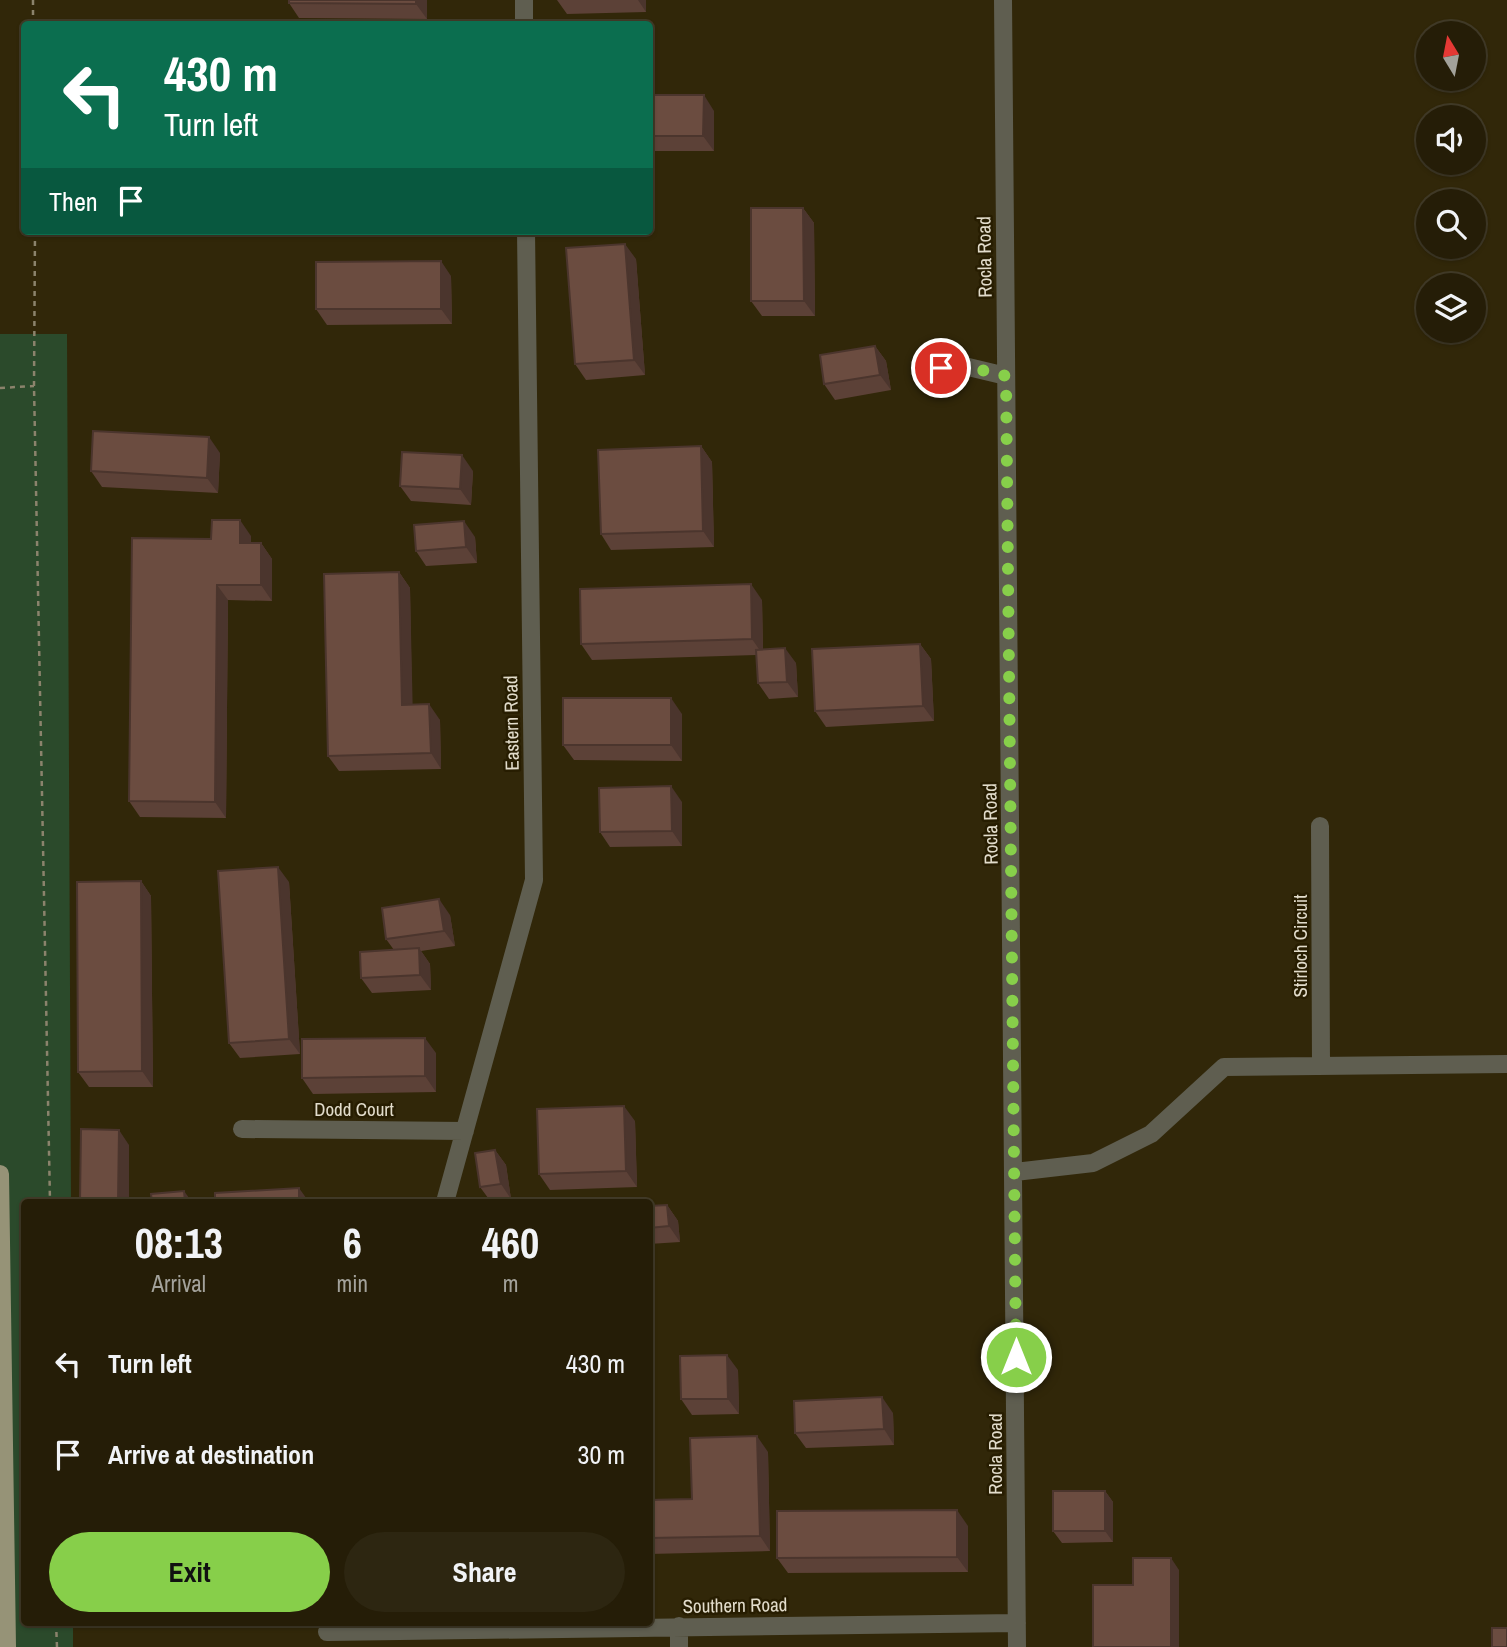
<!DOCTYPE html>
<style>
:root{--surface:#251d07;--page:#2d2611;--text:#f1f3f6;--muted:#a3a29b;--line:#423b28;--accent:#87cf4a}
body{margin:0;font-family:"Archivo Narrow",sans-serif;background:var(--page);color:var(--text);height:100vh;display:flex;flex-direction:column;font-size:26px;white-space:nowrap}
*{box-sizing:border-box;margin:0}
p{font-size:23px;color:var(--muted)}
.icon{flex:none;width:38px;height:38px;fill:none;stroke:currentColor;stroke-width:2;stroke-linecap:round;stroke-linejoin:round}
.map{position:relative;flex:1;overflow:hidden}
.sheet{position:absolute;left:21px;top:1199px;width:632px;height:427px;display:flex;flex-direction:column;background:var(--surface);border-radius:7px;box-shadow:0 2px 5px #0004,0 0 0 2px var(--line)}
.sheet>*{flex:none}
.guide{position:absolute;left:21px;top:21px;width:632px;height:214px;border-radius:7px;box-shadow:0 2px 5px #0004,0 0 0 2px var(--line);background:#0b6e4f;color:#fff;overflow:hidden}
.needle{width:46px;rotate:350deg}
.buttons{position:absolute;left:1416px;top:21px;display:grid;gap:14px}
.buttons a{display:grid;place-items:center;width:70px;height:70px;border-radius:50%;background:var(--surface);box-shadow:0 2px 5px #0004,0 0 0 2px var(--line);font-size:35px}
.pin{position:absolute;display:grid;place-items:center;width:60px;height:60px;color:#fff;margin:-30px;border:4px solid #fff;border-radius:50%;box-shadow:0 2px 7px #0007}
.me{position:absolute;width:77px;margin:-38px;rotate:0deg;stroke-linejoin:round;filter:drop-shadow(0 0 5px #0008)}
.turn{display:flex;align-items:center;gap:24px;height:147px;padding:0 28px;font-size:32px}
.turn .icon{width:91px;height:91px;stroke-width:2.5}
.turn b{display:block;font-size:49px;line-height:60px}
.then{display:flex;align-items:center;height:66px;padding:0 28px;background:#0003;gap:14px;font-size:26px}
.eta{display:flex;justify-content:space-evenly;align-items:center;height:119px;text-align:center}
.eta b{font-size:42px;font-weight:700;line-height:49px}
.action{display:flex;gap:14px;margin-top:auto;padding:14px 28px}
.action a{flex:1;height:80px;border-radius:42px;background:var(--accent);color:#111;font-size:28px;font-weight:700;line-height:80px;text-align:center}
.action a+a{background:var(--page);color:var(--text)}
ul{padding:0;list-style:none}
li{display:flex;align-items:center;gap:21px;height:91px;padding:0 28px}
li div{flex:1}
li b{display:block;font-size:26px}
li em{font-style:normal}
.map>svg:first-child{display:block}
.green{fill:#2b4a2b}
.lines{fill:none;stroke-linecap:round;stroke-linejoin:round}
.path{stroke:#8b836c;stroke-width:2.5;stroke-dasharray:5 5;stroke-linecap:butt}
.minor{stroke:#5f5e50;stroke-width:18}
.major{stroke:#969377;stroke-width:18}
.wall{fill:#5c4137}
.shaded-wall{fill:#4b352d}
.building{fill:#6b4c40;stroke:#4b352d;stroke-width:2}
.route{stroke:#87cf4a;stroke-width:12;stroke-dasharray:0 21.6}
.labels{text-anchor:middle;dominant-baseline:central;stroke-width:5;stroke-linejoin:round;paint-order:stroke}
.street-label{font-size:19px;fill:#e2dccb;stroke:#271d01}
</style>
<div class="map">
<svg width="1507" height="1647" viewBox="0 0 1507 1647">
<rect width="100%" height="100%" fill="#312709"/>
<path class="green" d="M 0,334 L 67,334 L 71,1202 L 24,1202 L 24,1622 L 73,1622 L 73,1647 L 0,1647 Z"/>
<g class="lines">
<path class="path" d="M 33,0 L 33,24
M 35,231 L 34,386 L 50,1202
M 0,388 L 34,386
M 56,1622 L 57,1647"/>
<path class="minor" d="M 524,0 L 524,24
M 1003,0 L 1017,1647
M 923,371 L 960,365 L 1006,376
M 1320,826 L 1321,1066
M 242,1129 L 465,1131
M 1015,1172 L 1093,1163 L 1151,1134 L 1224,1067 L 1507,1064
M 445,1202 L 534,880 L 526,231
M 679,1626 L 679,1647
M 327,1632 L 1017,1623"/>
<path class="major" d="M 0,1174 L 7,1647"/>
</g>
<path class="wall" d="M 427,0 L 427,19 L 299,18 L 289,3 Z
M 557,0 L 646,0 L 646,12 L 567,14 Z
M 649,95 L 714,111 L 714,151 L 649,151 Z
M 803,208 L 814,223 L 815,316 L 762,316 L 751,301 Z
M 636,259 L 645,375 L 586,380 L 575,364 Z
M 451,276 L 452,324 L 327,325 L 316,309 Z
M 875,346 L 886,361 L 891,390 L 835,400 L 824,384 Z
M 701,446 L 712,462 L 714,547 L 611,550 L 601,534 Z
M 220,453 L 218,493 L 102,487 L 91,471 Z
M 473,471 L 471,505 L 411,501 L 400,486 Z
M 251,536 L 251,543 L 261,543 L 272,559 L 272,601 L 228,600 L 226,818 L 140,817 L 129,801 L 211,539 Z
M 475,537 L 477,563 L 426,566 L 416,551 Z
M 399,572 L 410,588 L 412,705 L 440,720 L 441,769 L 339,771 L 328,756 Z
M 762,600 L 763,649 L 796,663 L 798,697 L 769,699 L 758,683 L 756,655 L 592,660 L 581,644 Z
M 920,644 L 931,659 L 934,721 L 826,727 L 815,711 Z
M 682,714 L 682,761 L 574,760 L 563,745 Z
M 682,802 L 682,846 L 610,847 L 600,832 Z
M 141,881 L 151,896 L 153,1087 L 89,1087 L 78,1072 Z
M 289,882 L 300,1054 L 240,1058 L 229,1043 Z
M 450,915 L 455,946 L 421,951 L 430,964 L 431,990 L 372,993 L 361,978 L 394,950 L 386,939 Z
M 436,1053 L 436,1092 L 313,1094 L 302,1078 Z
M 635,1121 L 637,1187 L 550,1190 L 539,1174 Z
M 495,1150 L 506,1165 L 511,1199 L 491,1202 L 480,1187 Z
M 667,1205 L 678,1221 L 680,1242 L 649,1244 L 649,1206 Z
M 738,1370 L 739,1414 L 692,1415 L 681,1399 Z
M 893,1413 L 894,1445 L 806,1448 L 795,1433 Z
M 768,1452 L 770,1551 L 649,1554 L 649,1500 L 692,1499 Z
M 1105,1491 L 1113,1502 L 1113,1542 L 1062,1543 L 1053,1531 Z
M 968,1526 L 968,1572 L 788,1573 L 777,1558 Z"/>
<path class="shaded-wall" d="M 416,0 L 427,0 L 427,19 L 416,4 Z
M 638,0 L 646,0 L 646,12 Z
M 704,95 L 714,111 L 714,151 L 703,136 Z
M 803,208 L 814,223 L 815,316 L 804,301 Z
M 625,244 L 636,259 L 645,375 L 634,360 Z
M 441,261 L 451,276 L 452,324 L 441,309 Z
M 875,346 L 886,361 L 891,390 L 880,375 Z
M 209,437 L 220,453 L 218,493 L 207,478 Z
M 701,446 L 712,462 L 714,547 L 703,531 Z
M 462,455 L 473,471 L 471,505 L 460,489 Z
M 240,520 L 251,536 L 251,558 L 240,543 Z
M 464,521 L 475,537 L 477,563 L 466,547 Z
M 261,543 L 272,559 L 272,601 L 261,585 Z
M 399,572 L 410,588 L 413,721 L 402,705 Z
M 751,584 L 762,600 L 763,655 L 752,639 Z
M 217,585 L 228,600 L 226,818 L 215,802 Z
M 920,644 L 931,659 L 934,721 L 923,706 Z
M 785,648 L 796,663 L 798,697 L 787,682 Z
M 671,698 L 682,714 L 682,761 L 671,745 Z
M 429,704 L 440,720 L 441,769 L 431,753 Z
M 671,786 L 682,802 L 682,846 L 672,831 Z
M 278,867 L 289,882 L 300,1054 L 289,1039 Z
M 141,881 L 151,896 L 153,1087 L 142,1071 Z
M 439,899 L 450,915 L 455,946 L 444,931 Z
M 419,948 L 430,964 L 431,990 L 420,975 Z
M 425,1038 L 436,1053 L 436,1092 L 425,1076 Z
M 624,1106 L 635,1121 L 637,1187 L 626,1171 Z
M 119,1130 L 129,1145 L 129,1202 L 118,1202 Z
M 495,1150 L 506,1165 L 511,1199 L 501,1184 Z
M 299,1188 L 309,1202 L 299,1202 Z
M 184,1191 L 192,1202 L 185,1202 Z
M 667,1205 L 678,1221 L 680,1242 L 669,1226 Z
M 727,1355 L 738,1370 L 739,1414 L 728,1399 Z
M 882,1397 L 893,1413 L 894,1445 L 884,1429 Z
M 757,1436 L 768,1452 L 770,1551 L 760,1536 Z
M 1105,1491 L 1113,1502 L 1113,1542 L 1105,1531 Z
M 957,1510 L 968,1526 L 968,1572 L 957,1557 Z
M 1171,1558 L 1179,1570 L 1179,1647 L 1171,1647 Z"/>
<path class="building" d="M 289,0 L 416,0 L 416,4 L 289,3 Z
M 649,95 L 704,95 L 703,136 L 649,136 Z
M 751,208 L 803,208 L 804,301 L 751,301 Z
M 625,244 L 634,360 L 575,364 L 566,248 Z
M 441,261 L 441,309 L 316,309 L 316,262 Z
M 875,346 L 880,375 L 824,384 L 820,355 Z
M 93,431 L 209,437 L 207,478 L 91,471 Z
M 701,446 L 703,531 L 601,534 L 598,450 Z
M 402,452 L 462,455 L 460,489 L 400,486 Z
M 212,520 L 240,520 L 240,543 L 261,543 L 261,585 L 217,585 L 215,802 L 129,801 L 132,538 L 211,539 Z
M 464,521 L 466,547 L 416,551 L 414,525 Z
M 399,572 L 402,705 L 429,704 L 431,753 L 328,756 L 324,574 Z
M 751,584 L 752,639 L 581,644 L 580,589 Z
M 920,644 L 923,706 L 815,711 L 812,649 Z
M 785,648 L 787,682 L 758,683 L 756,650 Z
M 563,698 L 671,698 L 671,745 L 563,745 Z
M 671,786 L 672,831 L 600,832 L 599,788 Z
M 278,867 L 289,1039 L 229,1043 L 218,871 Z
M 141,881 L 142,1071 L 78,1072 L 77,882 Z
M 439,899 L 444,931 L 386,939 L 382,908 Z
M 419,948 L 420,975 L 361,978 L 360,952 Z
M 425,1038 L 425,1076 L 302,1078 L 302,1039 Z
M 624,1106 L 626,1171 L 539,1174 L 537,1109 Z
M 81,1129 L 119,1130 L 118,1202 L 80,1202 Z
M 495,1150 L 501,1184 L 480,1187 L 475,1153 Z
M 299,1188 L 299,1202 L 215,1202 L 215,1193 Z
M 184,1191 L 185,1202 L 152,1202 L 151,1194 Z
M 667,1205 L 669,1226 L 649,1228 L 649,1206 Z
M 727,1355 L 728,1399 L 681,1399 L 680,1356 Z
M 882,1397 L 884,1429 L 795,1433 L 794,1401 Z
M 757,1436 L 760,1536 L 649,1538 L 649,1500 L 692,1499 L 690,1438 Z
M 1053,1491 L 1105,1491 L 1105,1531 L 1053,1531 Z
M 957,1510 L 957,1557 L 777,1558 L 777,1511 Z
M 1133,1558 L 1171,1558 L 1171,1647 L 1093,1647 L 1093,1585 L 1133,1585 Z
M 1492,1628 L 1507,1628 L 1507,1647 L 1492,1647 Z"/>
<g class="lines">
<path class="route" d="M 941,368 L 960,365 L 1006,376 L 1016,1357"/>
</g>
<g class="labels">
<g class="street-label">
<text transform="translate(984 257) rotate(-91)">Rocla Road</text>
<text transform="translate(511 723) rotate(-91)">Eastern Road</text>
<text transform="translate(990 824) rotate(-91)">Rocla Road</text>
<text transform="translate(1300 946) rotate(-90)">Stirloch Circuit</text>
<text x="354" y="1109">Dodd Court</text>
<text transform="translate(995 1454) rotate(-90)">Rocla Road</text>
<text transform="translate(735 1605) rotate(-1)">Southern Road</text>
</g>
</g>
</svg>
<div class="buttons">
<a><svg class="needle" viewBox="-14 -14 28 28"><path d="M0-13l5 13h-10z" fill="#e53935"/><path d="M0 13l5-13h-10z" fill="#a3a29b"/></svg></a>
<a><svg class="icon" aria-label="sound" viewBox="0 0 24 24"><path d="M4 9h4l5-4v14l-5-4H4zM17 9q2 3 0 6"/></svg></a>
<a><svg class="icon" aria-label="search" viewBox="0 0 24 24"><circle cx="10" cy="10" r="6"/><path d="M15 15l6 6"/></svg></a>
<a><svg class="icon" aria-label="layers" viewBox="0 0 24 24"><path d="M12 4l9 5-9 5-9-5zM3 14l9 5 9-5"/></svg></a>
</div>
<div class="pin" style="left:941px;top:368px;background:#d93025"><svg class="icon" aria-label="arrive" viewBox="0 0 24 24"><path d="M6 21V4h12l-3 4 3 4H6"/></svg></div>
<svg class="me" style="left:1016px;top:1357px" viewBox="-20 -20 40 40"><circle r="17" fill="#87cf4a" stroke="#fff" stroke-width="3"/><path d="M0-11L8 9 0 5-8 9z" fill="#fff"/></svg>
<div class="guide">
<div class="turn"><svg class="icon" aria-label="left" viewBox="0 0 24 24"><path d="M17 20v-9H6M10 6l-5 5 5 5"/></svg><div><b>430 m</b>Turn left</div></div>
<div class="then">Then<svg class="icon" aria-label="arrive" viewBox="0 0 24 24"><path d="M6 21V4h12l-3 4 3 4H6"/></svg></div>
</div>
<section class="sheet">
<div class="eta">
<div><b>08:13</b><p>Arrival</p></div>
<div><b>6</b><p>min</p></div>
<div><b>460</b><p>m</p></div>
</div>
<ul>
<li><svg class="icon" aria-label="left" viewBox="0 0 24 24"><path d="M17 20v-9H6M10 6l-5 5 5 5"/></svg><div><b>Turn left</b></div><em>430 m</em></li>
<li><svg class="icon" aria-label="arrive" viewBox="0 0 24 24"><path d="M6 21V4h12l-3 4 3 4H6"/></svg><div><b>Arrive at destination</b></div><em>30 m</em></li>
</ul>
<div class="action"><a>Exit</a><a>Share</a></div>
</section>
</div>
